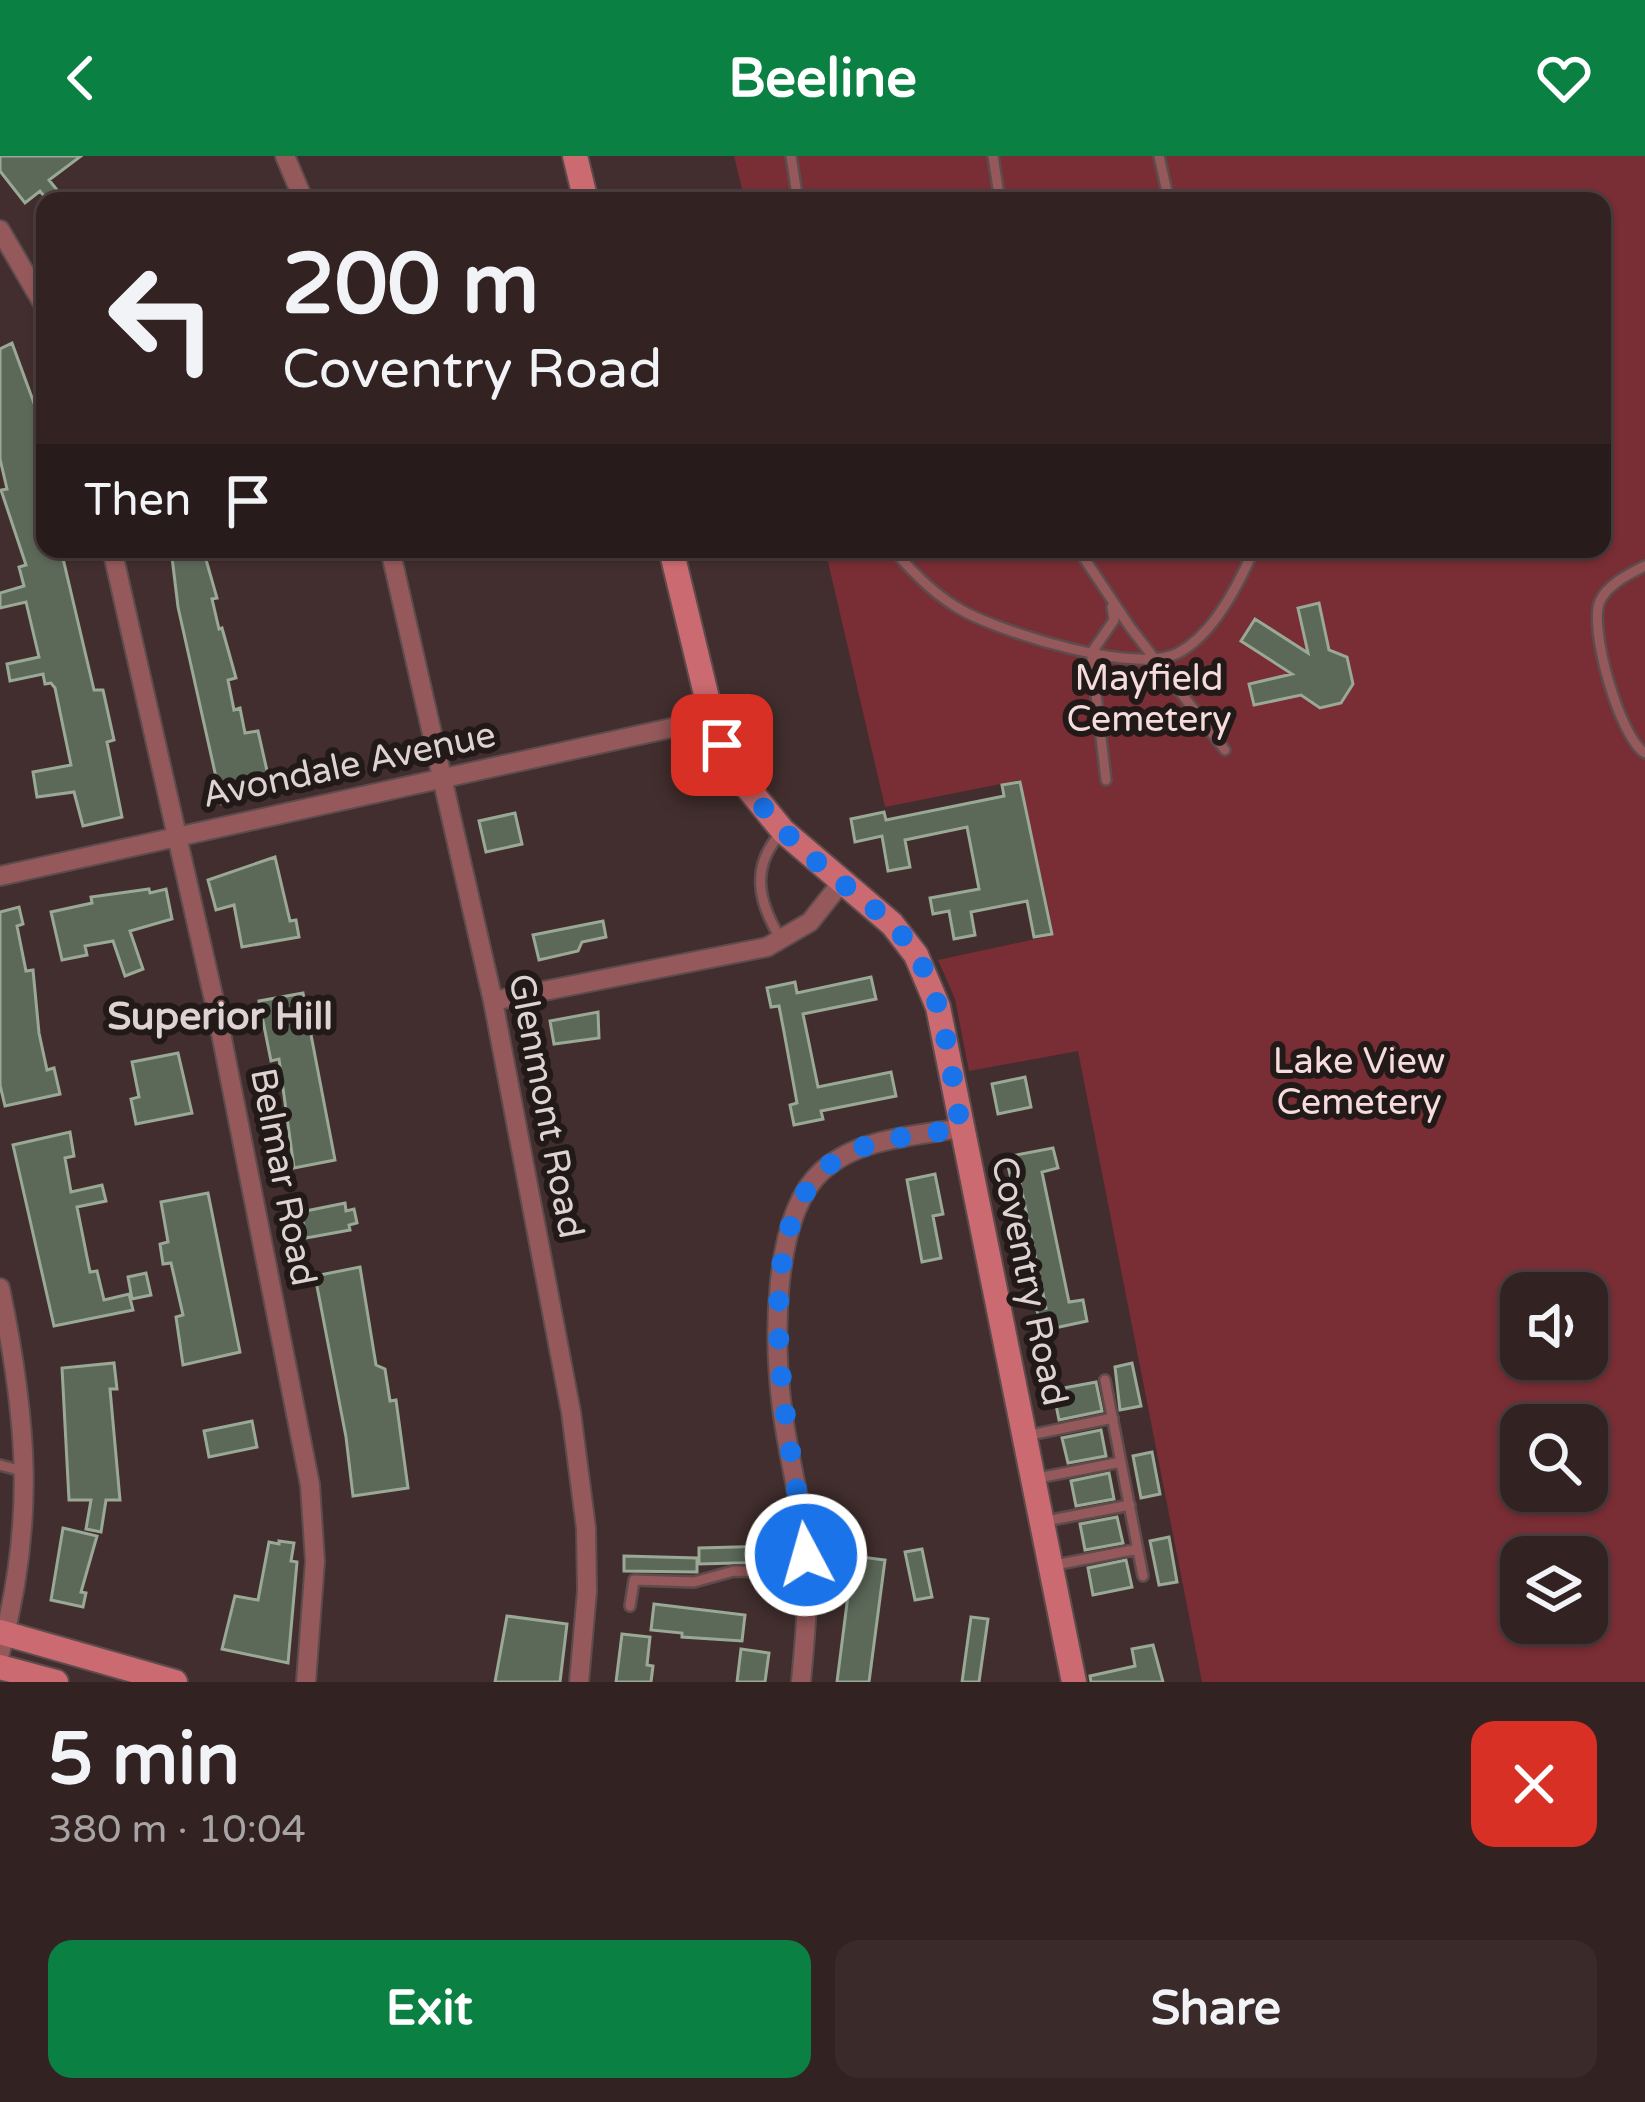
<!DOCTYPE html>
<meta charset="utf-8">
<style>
:root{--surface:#322222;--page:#3a2a2a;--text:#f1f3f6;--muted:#a8a4a5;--line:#4d3f40;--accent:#0b8043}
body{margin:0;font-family:"Varela Round",sans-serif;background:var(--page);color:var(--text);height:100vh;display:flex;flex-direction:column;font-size:45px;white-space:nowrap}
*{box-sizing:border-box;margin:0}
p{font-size:39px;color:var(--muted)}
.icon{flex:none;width:66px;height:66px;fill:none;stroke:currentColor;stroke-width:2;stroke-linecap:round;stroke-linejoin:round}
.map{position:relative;height:1526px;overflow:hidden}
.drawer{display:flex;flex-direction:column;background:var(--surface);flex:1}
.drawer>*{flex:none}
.hud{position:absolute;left:36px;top:36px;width:1575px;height:366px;border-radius:24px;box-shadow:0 3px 9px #0004,0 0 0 3px var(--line);background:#322222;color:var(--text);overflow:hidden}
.tools{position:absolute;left:1500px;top:1116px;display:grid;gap:24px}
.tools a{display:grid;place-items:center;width:108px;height:108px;border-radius:24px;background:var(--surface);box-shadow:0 3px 9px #0004,0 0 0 3px var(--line);font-size:60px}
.pin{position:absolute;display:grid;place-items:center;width:102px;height:102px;color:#fff;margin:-51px;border-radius:24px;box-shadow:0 6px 18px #0006}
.me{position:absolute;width:132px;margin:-66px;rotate:354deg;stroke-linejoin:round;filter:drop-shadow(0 0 9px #0008)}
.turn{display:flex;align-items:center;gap:42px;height:252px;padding:0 48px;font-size:54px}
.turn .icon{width:156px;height:156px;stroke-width:2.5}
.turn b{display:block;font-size:84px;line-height:102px}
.then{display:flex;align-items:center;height:114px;padding:0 48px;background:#0003;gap:24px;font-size:45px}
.round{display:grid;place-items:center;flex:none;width:126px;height:126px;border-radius:24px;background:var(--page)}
.headline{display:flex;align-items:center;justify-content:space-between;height:204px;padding:0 48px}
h1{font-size:72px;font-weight:700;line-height:90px}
.button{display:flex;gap:24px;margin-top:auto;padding:24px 48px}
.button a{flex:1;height:138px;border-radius:24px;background:var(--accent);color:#fff;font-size:48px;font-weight:700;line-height:138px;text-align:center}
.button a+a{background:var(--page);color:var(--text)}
header{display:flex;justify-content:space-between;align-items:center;height:156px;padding:0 48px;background:var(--accent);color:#fff;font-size:54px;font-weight:700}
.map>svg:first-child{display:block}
.green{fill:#792d34;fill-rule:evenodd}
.building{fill:#5c6959;stroke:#9aa896;stroke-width:3}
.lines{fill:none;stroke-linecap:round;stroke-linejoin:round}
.lane-casing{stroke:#5e4c4c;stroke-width:14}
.street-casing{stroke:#5e4c4c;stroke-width:22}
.secondary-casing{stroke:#5e4c4c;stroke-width:28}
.lane{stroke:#95595b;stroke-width:9}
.street{stroke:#95595b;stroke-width:18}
.secondary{stroke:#cb6b71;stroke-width:24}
.route{stroke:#1a73e8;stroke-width:21;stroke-dasharray:0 37.8}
.labels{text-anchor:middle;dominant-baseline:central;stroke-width:12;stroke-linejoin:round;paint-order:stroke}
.park-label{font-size:36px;fill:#f6dcdc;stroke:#221919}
.street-label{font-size:36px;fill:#dfd2d2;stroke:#221919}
.neighbourhood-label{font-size:39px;font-weight:bold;fill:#dfd2d2;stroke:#221919}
</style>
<header><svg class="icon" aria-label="back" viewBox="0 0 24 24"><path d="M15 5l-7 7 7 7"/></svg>Beeline<svg class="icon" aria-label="heart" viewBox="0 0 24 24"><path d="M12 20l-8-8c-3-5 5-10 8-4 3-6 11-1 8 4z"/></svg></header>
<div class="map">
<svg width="1645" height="1526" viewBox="0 0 1645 1526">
<rect width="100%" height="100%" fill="#422e2e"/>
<path class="green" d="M 734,0 L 1645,0 L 1645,1526 L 1202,1526 L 1078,895 L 969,915 L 955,843 L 938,804 L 1054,779 L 1020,624 L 885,651 L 825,393 L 1602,393 L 1602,45 L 745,45 ZM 1521,1137 L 1587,1137 L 1587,1203 L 1521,1203 ZM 1521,1269 L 1587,1269 L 1587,1335 L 1521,1335 ZM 1521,1401 L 1587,1401 L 1587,1467 L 1521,1467 Z"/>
<path class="building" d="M 0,0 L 81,0 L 49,24 L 66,45 L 48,45 L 40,35 L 25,47 L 0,15 Z
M 12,187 L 42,269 L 36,275 L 45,313 L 45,397 L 61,394 L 94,534 L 103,534 L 114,584 L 107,586 L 122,661 L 83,670 L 74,636 L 37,641 L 33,616 L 71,609 L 55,532 L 51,527 L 45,528 L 43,518 L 10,525 L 7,508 L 39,501 L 26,446 L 0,452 L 0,437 L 24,430 L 19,411 L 26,409 L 1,334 L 7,333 L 0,303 L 0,193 Z
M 171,393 L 203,393 L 217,442 L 212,443 L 219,473 L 222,472 L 236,522 L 228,524 L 234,554 L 240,552 L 245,577 L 258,575 L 270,628 L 237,637 L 238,644 L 222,648 L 178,451 Z
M 1319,447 L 1329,494 L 1347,501 L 1353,528 L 1341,547 L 1320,552 L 1301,539 L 1254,549 L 1249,528 L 1292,518 L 1241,485 L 1255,463 L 1308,497 L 1298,452 Z
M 1020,626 L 1052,778 L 1034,781 L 1027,745 L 971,756 L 975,779 L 954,783 L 949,755 L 933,758 L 930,742 L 979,733 L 967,671 L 905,684 L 910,711 L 888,715 L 882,680 L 855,686 L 851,663 L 884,656 L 886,664 L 1004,640 L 1002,629 Z
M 515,657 L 522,688 L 486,696 L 479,665 Z
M 275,701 L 290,765 L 296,764 L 299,781 L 242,791 L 234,749 L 216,754 L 208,724 Z
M 149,733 L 150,737 L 166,733 L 172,763 L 130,775 L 143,813 L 125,820 L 113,785 L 85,790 L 87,799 L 62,804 L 51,756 L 92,747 L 91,741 Z
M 19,751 L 23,768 L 17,770 L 26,815 L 33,814 L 39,877 L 47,914 L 54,912 L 60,938 L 5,950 L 0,929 L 0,756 Z
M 603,765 L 606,781 L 582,786 L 578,795 L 539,804 L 533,779 Z
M 871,821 L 876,843 L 803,858 L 818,931 L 891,916 L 896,940 L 821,955 L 823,963 L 794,969 L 790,949 L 797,947 L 784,876 L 779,850 L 771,851 L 767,832 L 795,826 L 797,837 Z
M 303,837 L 335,1004 L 294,1012 L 279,903 L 271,905 L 259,845 Z
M 598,856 L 599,882 L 554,888 L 550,865 Z
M 178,897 L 192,957 L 136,968 L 131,943 L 139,941 L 132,906 Z
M 1025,921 L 1031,951 L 998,958 L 992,928 Z
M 70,976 L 74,1000 L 65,1002 L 71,1036 L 102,1029 L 106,1045 L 77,1051 L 90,1116 L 97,1115 L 104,1144 L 129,1138 L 133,1154 L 54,1170 L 13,989 Z
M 1053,992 L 1058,1012 L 1042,1016 L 1069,1146 L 1083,1144 L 1087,1165 L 1041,1175 L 1037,1154 L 1046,1152 L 1019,1021 L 1011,1023 L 1006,1001 Z
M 935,1018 L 943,1058 L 933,1060 L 941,1102 L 922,1106 L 907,1024 Z
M 208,1037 L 240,1196 L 183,1209 L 176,1161 L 183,1159 L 171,1107 L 163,1108 L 160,1088 L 168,1086 L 161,1046 Z
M 345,1047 L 346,1055 L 354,1053 L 357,1067 L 349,1069 L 350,1074 L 306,1082 L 301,1056 Z
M 360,1111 L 376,1209 L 385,1213 L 390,1245 L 396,1244 L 408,1332 L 353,1340 L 346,1281 L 315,1120 Z
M 146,1117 L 151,1139 L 132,1143 L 128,1121 Z
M 114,1207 L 117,1233 L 110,1233 L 120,1344 L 106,1344 L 101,1376 L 86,1373 L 91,1344 L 69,1344 L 62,1212 Z
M 1132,1207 L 1141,1250 L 1120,1254 L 1115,1211 Z
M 1096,1226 L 1102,1255 L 1059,1264 L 1053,1234 Z
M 252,1265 L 257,1291 L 209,1301 L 204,1275 Z
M 1101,1274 L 1106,1300 L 1068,1307 L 1062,1282 Z
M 1152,1296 L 1160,1338 L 1141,1342 L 1133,1300 Z
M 1109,1317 L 1114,1343 L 1076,1350 L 1071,1325 Z
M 1117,1361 L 1123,1387 L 1085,1394 L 1080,1368 Z
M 63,1372 L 97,1380 L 81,1436 L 86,1437 L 83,1451 L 51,1444 Z
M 1169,1381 L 1177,1426 L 1159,1429 L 1150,1385 Z
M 279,1385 L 294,1387 L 291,1405 L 297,1406 L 288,1507 L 222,1493 L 235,1440 L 258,1444 L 269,1386 L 279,1388 Z
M 772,1390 L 772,1406 L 699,1408 L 699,1392 Z
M 922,1393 L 932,1441 L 915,1444 L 905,1396 Z
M 624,1400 L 697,1402 L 697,1416 L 624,1415 Z
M 853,1400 L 885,1404 L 869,1526 L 837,1526 Z
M 1126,1404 L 1132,1431 L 1093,1439 L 1088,1412 Z
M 654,1448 L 745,1459 L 742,1485 L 682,1481 L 682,1477 L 651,1474 Z
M 507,1460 L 567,1468 L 560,1526 L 495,1526 Z
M 971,1461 L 988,1463 L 979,1526 L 962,1526 Z
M 622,1478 L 650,1481 L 647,1509 L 653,1510 L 651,1526 L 616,1526 Z
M 1153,1489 L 1163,1526 L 1091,1526 L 1090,1520 L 1135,1510 L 1132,1493 Z
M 741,1493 L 769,1497 L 765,1526 L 737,1526 Z"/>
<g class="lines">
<g class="lane-casing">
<path id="lane" d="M 791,0 L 798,45
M 993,0 L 1000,45
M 1159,0 L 1169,45
M 893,393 C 912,416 936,440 963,455 C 1004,477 1137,519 1178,497 C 1213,479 1239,428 1254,393
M 1078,393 L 1130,471 L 1225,594
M 1645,410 C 1629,418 1608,428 1600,445 C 1588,472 1620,582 1645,597
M 1106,624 L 1092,504 L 1092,496 L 1114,464 L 1112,451
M 781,783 C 757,745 750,709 783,675
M 1105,1224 L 1143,1420
M 1030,1279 L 1113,1262
M 0,1309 L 26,1316
M 1038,1322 L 1121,1306
M 1046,1365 L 1130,1349
M 1055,1409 L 1138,1393
M 630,1450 L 634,1424 L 694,1426 L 734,1415 L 807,1417"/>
</g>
<g class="street-casing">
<path id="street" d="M 285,0 L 304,45
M 0,74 L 45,151
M 112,393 L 217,857 L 310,1329 L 315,1405 L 306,1526
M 390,393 L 493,845 L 571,1256 L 586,1372 L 587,1435 L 579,1526
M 0,720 L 712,563
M 493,845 L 767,791 L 810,766 L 841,727
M 0,1132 C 27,1262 36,1366 0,1497
M 801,1526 C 805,1483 809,1441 806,1398 C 802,1348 788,1301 782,1252 C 774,1188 771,1061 822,1015 C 858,982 915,980 961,972"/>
</g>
<g class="secondary-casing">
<path id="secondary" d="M 575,0 L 586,45
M 671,393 L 712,563 L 739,621 L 783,675 L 892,768 L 916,799 L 938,851 L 1074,1526
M 0,1476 L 175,1526
M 0,1511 L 56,1526"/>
</g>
<use href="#lane" class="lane"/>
<use href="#street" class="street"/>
<use href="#secondary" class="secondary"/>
</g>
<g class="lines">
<path class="route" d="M 722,589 C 751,645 792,687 841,726 C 867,748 895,766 914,795 C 946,847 950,913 961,972 C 924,979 878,981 844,999 C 732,1061 795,1297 806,1399"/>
</g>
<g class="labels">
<g class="park-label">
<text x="1149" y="522">Mayfield<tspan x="1149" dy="41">Cemetery</tspan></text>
<text x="1359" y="905">Lake View<tspan x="1359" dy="41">Cemetery</tspan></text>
</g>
<g class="street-label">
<text transform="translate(349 609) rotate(-12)">Avondale Avenue</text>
<text transform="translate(546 950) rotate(79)">Glenmont Road</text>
<text transform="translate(283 1021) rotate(79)">Belmar Road</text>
<text transform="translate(1029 1125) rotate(78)">Coventry Road</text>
</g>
<g class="neighbourhood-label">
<text x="220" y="860">Superior Hill</text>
</g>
</g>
</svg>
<div class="tools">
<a><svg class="icon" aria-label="sound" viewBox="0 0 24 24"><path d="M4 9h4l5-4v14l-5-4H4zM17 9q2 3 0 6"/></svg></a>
<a><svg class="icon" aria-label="search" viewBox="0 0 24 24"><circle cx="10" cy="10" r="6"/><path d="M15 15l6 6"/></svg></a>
<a><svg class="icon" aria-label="layers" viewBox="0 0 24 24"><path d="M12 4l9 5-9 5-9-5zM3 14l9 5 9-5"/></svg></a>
</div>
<div class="pin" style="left:722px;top:589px;background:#d93025"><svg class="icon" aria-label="arrive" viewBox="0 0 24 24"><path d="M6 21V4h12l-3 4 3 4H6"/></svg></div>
<svg class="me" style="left:806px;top:1399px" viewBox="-20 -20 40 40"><circle r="17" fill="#1a73e8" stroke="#fff" stroke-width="3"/><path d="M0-11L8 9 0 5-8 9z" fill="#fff"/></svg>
<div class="hud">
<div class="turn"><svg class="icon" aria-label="left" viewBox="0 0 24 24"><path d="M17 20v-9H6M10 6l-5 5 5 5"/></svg><div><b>200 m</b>Coventry Road</div></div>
<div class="then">Then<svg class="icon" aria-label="arrive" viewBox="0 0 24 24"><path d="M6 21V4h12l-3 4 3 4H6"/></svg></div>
</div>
</div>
<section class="drawer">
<div class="headline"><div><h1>5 min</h1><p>380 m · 10:04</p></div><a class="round" style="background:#d93025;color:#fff"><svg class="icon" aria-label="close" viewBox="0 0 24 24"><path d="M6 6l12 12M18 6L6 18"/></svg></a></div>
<div class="button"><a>Exit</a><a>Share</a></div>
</section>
